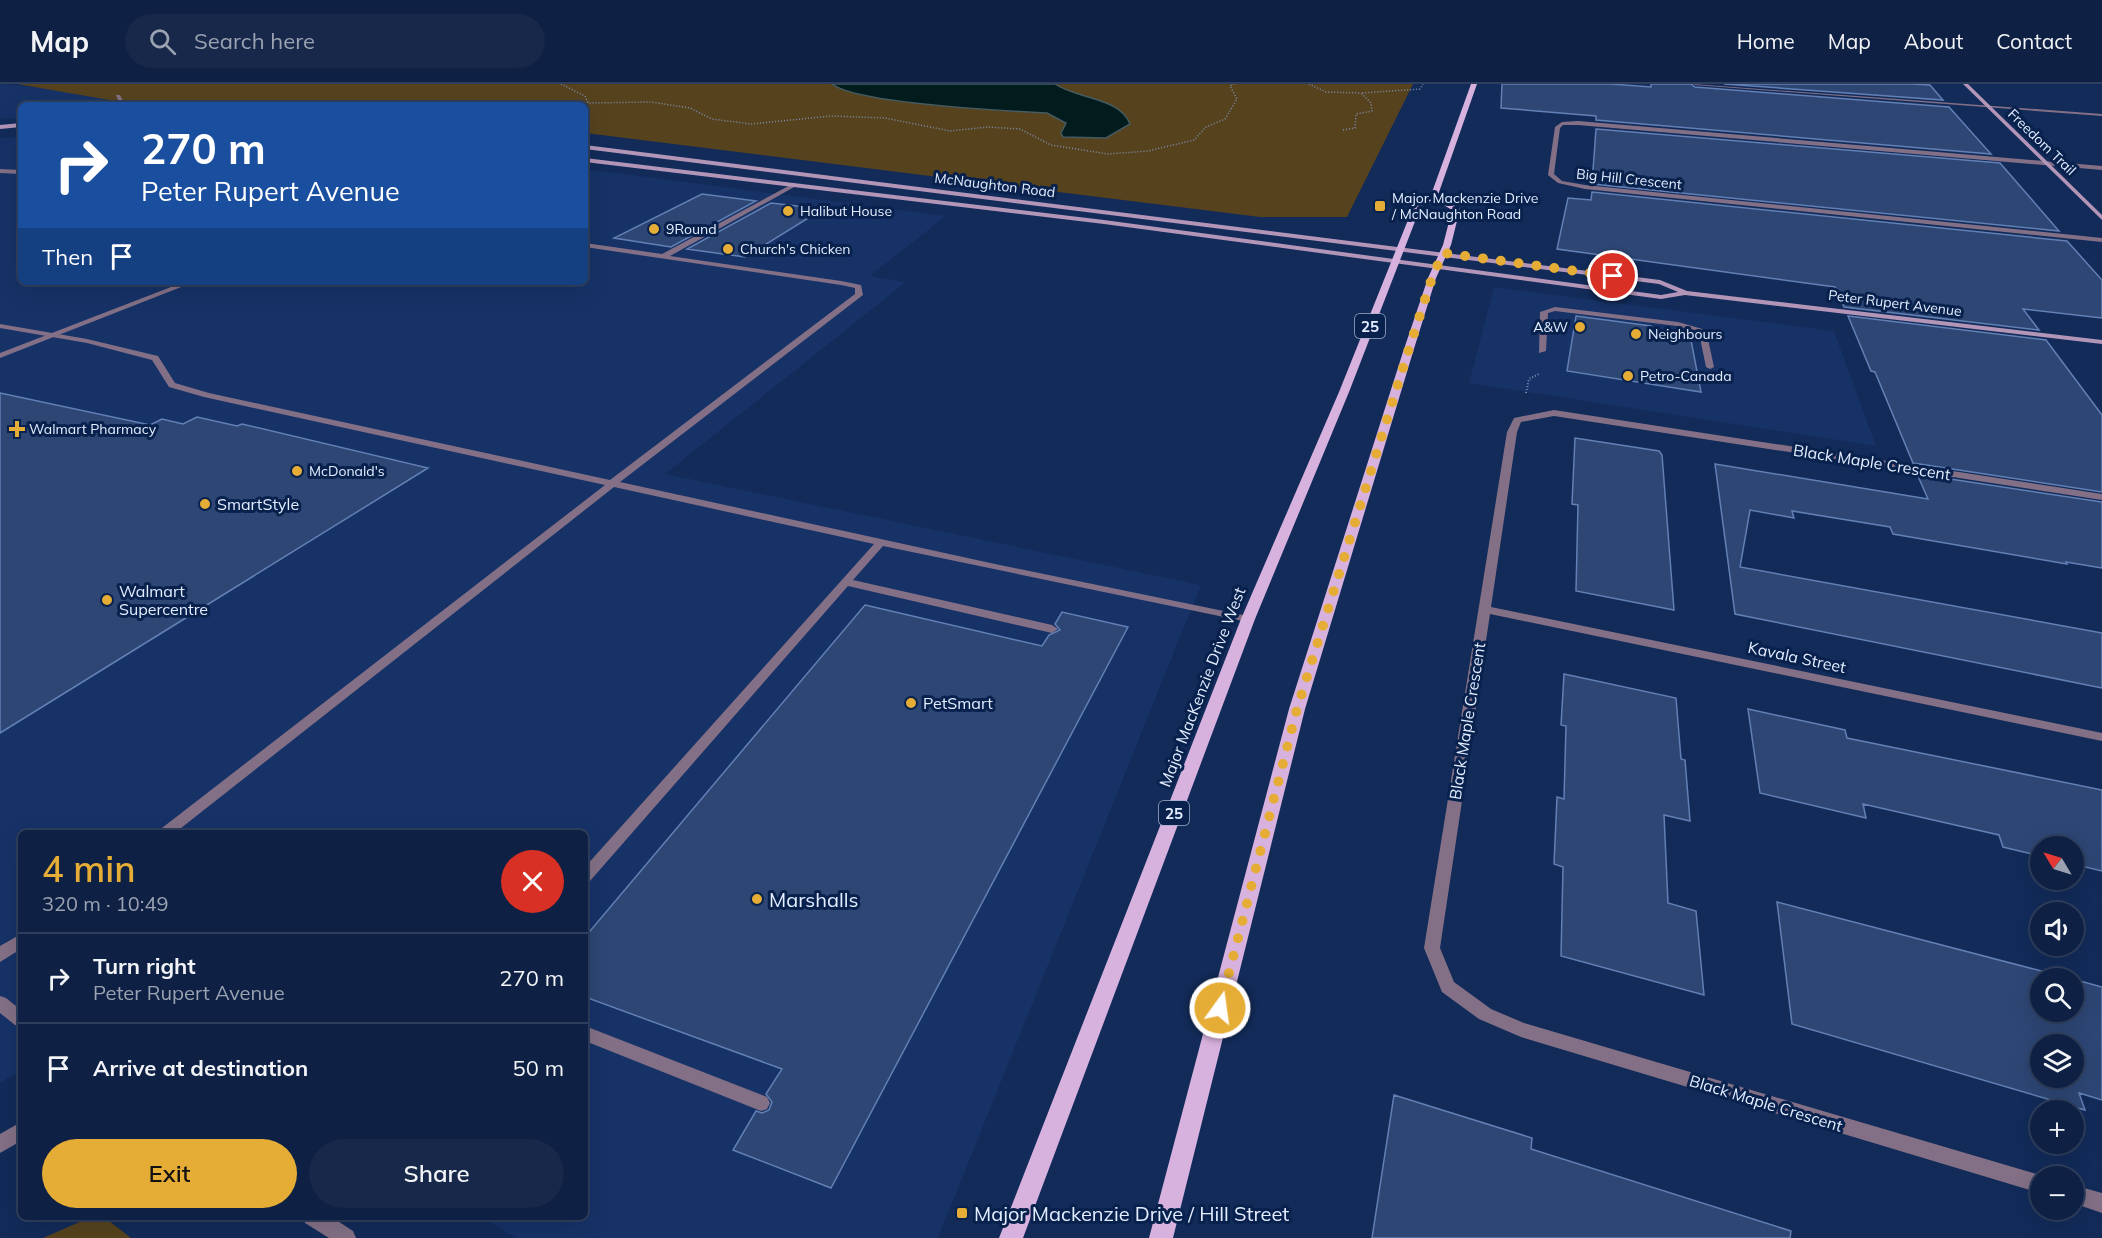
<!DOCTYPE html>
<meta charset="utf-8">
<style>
:root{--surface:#0e2043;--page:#17284a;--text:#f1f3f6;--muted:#9ba3b2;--line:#2e3e5c;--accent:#e6ad36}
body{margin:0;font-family:Mulish,sans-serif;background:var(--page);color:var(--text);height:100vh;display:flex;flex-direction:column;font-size:22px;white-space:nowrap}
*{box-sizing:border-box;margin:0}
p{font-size:20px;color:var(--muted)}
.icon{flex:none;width:33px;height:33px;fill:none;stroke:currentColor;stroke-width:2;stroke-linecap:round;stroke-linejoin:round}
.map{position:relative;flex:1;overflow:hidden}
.side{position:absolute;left:18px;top:746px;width:570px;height:390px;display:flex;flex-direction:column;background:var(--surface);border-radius:9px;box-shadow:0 6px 24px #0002,0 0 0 2px var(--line)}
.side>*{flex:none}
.banner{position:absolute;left:18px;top:18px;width:570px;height:183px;border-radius:9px;box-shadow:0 6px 24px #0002,0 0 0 2px var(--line);background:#1a4fa0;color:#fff;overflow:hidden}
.needle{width:39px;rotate:308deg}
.fabs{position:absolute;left:2030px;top:752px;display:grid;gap:12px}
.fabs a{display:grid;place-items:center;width:54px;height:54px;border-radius:50%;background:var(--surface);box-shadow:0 6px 24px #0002,0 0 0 2px var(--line);font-size:30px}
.pin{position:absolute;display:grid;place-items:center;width:51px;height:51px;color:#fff;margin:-26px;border:3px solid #fff;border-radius:50%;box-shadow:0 2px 6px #0007}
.me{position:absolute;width:66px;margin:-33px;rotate:14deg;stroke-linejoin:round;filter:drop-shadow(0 0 4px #0008)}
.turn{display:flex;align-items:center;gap:21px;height:126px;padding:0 24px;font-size:27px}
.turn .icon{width:78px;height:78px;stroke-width:2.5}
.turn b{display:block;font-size:42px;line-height:51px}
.then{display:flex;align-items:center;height:57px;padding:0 24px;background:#0003;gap:12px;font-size:22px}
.round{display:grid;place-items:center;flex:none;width:63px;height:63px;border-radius:32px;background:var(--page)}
.head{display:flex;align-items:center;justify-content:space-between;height:102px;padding:0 24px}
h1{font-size:36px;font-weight:600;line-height:45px;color:var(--accent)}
.cta{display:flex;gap:12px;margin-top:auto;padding:12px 24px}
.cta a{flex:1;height:69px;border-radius:36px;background:var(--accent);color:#111;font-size:24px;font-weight:600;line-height:69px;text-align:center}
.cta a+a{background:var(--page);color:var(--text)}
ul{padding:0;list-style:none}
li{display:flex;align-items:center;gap:18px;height:90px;padding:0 24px;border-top:2px solid var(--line)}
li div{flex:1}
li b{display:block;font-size:22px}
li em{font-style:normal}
header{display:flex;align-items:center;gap:36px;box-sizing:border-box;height:84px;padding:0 30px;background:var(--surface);border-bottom:2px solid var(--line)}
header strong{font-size:28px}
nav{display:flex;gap:33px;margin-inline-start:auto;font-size:21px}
.search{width:420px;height:54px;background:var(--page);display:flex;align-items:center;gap:15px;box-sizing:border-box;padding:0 21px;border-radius:33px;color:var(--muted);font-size:22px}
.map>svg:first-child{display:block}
.built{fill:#163267}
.green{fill:#56431e}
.water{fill:#021c1e;stroke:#465b62;stroke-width:1.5}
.building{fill:#2d4674;stroke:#6280b5;stroke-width:1.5;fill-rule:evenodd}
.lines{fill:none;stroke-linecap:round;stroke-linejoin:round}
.path-far1{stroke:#7e8faf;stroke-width:1.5;stroke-dasharray:1 2;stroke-linecap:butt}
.path{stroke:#7e8faf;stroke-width:2;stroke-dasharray:1 2;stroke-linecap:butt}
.lane{fill:#837086;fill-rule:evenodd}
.street{fill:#837086;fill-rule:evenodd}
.secondary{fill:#b395b8;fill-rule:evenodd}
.primary{fill:#d8b2df;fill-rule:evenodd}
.route{stroke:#e6ad36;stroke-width:10;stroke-dasharray:0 18}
.poi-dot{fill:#e6ad36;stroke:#08214d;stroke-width:2}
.labels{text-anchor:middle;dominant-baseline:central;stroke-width:6;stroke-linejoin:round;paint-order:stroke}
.far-street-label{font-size:14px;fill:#e3edff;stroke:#08214d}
.far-poi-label{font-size:14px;fill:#e3edff;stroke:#08214d;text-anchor:start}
.shield{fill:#08214d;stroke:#a1b0ca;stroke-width:1.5}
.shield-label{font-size:15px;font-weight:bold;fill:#e3edff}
.street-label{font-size:16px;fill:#e3edff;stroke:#08214d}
.poi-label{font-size:16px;fill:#e3edff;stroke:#08214d;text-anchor:start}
.near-poi-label{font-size:20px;fill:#e3edff;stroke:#08214d;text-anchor:start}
</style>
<header>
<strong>Map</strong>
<div class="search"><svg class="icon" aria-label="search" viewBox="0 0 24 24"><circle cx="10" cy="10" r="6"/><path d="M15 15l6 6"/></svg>Search here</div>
<nav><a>Home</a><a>Map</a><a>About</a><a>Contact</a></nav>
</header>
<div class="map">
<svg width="2102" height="1154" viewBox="0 0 2102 1154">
<rect width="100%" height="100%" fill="#122b59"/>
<path class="built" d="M 0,0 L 44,4 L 138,21 L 21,21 L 21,34 L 0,35 Z
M 21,53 L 21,198 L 585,198 L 585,85 L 946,132 L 870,192 L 906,198 L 665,390 L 1201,501 L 938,1154 L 516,1154 L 482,1133 L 585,1132 L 585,748 L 21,748 L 21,986 L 0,999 L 0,54 Z
M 1494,203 L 1834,247 L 1876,362 L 1469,299 Z"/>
<path class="green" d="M 17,0 L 1413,0 L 1347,133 L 1260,133 L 585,49 L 585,21 L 247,19 L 138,21 Z
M 91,1133 L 104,1133 L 131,1154 L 43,1154 Z"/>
<path class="water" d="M 832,0 L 1055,0 C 1076,15 1120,13 1130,40 L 1106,54 L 1063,53 L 1061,49 L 1066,39 L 1047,29 C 1009,27 857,20 832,0 Z"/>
<path class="building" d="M 1502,0 L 1611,0 L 1651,3 L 1651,0 L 1691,0 L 1695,3 L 1949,23 L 1991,70 L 1596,36 L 1596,32 L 1501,24 Z
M 1724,0 L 1912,0 L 1930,1 L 1943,16 Z
M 1596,45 L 2000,79 L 2059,147 L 1592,100 Z
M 1592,108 L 2067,157 L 2102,196 L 2102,234 L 2023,225 L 2039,246 L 1844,223 L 1835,203 L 1557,165 L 1568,114 L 1591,116 Z
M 702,110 L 756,117 L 671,163 L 614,154 Z
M 771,119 L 823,125 L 745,173 L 687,165 Z
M 1576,232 L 1651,242 L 1651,246 L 1690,251 L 1701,308 L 1567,287 Z
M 1848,232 L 2046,256 L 2102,331 L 2102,408 L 1913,379 L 1875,288 L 1871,287 Z
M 0,309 L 150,341 L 162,335 L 183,340 L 197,333 L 237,342 L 242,340 L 428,384 L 0,649 Z
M 1575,354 L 1659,367 L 1662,371 L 1674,526 L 1576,507 L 1578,421 L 1572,420 Z
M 1715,380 L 1928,415 L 1917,390 L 2102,418 L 2102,484 L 2066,478 L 2067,480 L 1893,450 L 1890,443 L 1792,427 L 1794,434 L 1750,426 L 1740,483 L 2102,549 L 2102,604 L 1735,530 Z
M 865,521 L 1042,562 L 1049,551 L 1060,546 L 1055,540 L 1062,528 L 1128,543 L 831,1104 L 733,1066 L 756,1027 L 762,1029 L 769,1026 L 772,1018 L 766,1010 L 782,985 L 585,913 L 585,853 Z
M 1564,590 L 1676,614 L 1681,675 L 1685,676 L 1690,737 L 1664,731 L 1668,819 L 1696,827 L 1704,911 L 1561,872 L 1563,783 L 1554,780 L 1557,713 L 1564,715 L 1566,642 L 1561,641 Z
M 1748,625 L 1845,646 L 1847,654 L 2102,706 L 2102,787 L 2073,780 L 2073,762 L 2040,762 L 2040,772 L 2003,763 L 1999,751 L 1863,720 L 1866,734 L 1760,709 Z
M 1777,818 L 2068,894 L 2040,894 L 2040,927 L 2073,927 L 2073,895 L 2102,903 L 2102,1016 L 2079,1009 L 2085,1026 L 1792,940 ZM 2040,960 L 2073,960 L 2073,993 L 2040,993 Z
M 1394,1011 L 1532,1054 L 1531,1065 L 1791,1147 L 1790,1154 L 1372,1154 Z"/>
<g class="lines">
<path class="path-far1" d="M 561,0 L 585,12 L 588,19 L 651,18 L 690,24 L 712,35 L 751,40 L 831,32 L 885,34 L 950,47 L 988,43 L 1020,45 L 1051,61 L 1108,70 L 1148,67 L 1194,56 L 1206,43 L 1225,35 L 1237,15 L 1230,2 L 1234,0
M 1309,0 L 1326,8 L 1361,9
M 1343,46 L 1355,44 L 1356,30 L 1372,27 L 1371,19 L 1361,9 L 1420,5 L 1423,0"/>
<path class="path" d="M 1526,309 L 1529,295 L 1539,290"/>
<path class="lane" d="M 116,11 L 120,11 L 123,17 L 116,21 L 110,21 L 118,16 Z
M 0,85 L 21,86 L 21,90 L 0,89 Z
M 794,99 L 796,102 L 670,172 L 841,197 L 861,201 L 863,211 L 620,398 L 995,480 L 1248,532 L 1252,533 L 1254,535 L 1252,537 L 1248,538 L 883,462 L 853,496 L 1052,541 L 1058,545 L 1052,549 L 848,502 L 590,797 L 585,799 L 585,783 L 874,460 L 614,403 L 176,748 L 160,748 L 162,744 L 605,401 L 204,313 L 169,303 L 152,276 L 87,259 L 0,244 L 0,240 L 87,255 L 158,272 L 175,299 L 209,309 L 610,396 L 855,210 L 855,204 L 841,201 L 585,163 L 585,159 L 662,170 Z
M 1555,223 L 1678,238 L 1706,246 L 1714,283 L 1710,285 L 1706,283 L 1699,249 L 1677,242 L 1555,227 L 1548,229 L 1546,267 L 1539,269 L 1540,228 Z
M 21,850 L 21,865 L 0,878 L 0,862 Z
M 0,912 L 6,914 L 21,926 L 21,943 L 15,941 L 0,929 Z
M 585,942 L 767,1013 L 770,1019 L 767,1025 L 761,1027 L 585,957 Z"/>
<path class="street" d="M 1693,0 L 2102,30 L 2102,32 L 1695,1 Z
M 1578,37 L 2102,82 L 2102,86 L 1578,41 L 1563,41 L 1560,44 L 1554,90 L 1562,97 L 1585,101 L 2102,154 L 2102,158 L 1585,105 L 1558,99 L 1548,91 L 1555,43 L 1562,38 Z
M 184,198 L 194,198 L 0,274 L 0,269 Z
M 1554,326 L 2102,410 L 2102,416 L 1554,332 L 1521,338 L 1517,348 L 1491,523 L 2102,649 L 2102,657 L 1490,530 L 1440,864 L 1454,898 L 1491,925 L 1524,939 L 2040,1091 L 2043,1092 L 2040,1092 L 2040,1109 L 1521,953 L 1479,935 L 1442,908 L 1424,864 L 1507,348 L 1514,334 Z
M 21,1038 L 21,1057 L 0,1069 L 0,1050 Z
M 2073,1101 L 2102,1109 L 2102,1129 L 2073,1119 Z
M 303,1132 L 330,1132 L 353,1147 L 356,1154 L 329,1154 L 305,1139 Z"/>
<path class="secondary" d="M 1963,0 L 1968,0 L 2102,131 L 2102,136 Z
M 21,39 L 21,43 L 0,45 L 0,41 Z
M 585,61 L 1660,196 L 1687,207 L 2102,256 L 2102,260 L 1685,211 L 1661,215 L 1104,140 L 585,78 L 585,74 L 1104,136 L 1661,211 L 1678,208 L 1659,200 L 585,65 Z"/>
<path class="primary" d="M 1471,0 L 1477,0 L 1438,111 L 1460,125 L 1451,161 L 1436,194 L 1413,268 L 1305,625 L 1173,1154 L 1149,1154 L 1289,625 L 1403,268 L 1428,194 L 1443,161 L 1452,126 L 1434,115 L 1421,122 L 1349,308 L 1255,535 L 1023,1154 L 999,1154 L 1241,535 L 1339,308 L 1414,121 L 1431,111 Z"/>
</g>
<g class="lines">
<path class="route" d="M 1220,924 L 1297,625 L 1408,268 L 1432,194 L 1443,169 L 1613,192"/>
</g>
<g class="poi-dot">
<rect x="1374" y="116" width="12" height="12" rx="3"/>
<circle cx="788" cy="127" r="6"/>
<circle cx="654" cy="145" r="6"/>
<circle cx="728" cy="165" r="6"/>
<circle cx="1580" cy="243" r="6"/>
<circle cx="1636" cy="250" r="6"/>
<circle cx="1628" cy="292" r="6"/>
<path d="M14 336h6v6h6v6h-6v6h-6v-6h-6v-6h6z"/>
<circle cx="297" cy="387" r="6"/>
<circle cx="205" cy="420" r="6"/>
<circle cx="107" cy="516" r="6"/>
<circle cx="911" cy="619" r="6"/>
<circle cx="757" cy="815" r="6"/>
<rect x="956" y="1123" width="12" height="12" rx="3"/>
</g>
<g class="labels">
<g class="far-street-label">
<text transform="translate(2042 58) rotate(44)">Freedom Trail</text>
<text transform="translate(1629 95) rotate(6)">Big Hill Crescent</text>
<text transform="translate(995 101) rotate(7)">McNaughton Road</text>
<text transform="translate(1895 219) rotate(7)">Peter Rupert Avenue</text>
</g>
<g class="far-poi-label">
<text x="1392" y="114">Major Mackenzie Drive<tspan x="1392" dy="16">/ McNaughton Road</tspan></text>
<text x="800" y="127">Halibut House</text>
<text x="666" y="145">9Round</text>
<text x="740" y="165">Church's Chicken</text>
<text x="1568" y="243" text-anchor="end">A&amp;W</text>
<text x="1648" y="250">Neighbours</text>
<text x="1640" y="292">Petro-Canada</text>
<text x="29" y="345">Walmart Pharmacy</text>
<text x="309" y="387">McDonald's</text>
</g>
<g class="shield">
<rect x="1355" y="230" width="30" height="24" rx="4.5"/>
<rect x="1159" y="717" width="30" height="24" rx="4.5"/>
</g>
<g class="shield-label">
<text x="1370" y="242">25</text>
<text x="1174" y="729">25</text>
</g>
<g class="street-label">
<text transform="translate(1872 378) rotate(9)">Black Maple Crescent</text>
<text transform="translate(1797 573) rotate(12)">Kavala Street</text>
<text transform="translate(1202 603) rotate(-69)">Major MacKenzie Drive West</text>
<text transform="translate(1467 637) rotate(-81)">Black Maple Crescent</text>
<text transform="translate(1766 1019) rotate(17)">Black Maple Crescent</text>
</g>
<g class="poi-label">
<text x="217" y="420">SmartStyle</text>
<text x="119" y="507">Walmart<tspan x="119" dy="18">Supercentre</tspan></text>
<text x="923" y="619">PetSmart</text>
</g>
<g class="near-poi-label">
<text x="769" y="815">Marshalls</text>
<text x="974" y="1129">Major Mackenzie Drive / Hill Street</text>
</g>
</g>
</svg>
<div class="fabs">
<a><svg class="needle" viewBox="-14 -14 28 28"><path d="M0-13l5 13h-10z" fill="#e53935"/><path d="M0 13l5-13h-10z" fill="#9ba3b2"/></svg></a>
<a><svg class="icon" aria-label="sound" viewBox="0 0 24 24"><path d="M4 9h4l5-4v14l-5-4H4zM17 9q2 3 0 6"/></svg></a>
<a><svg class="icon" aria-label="search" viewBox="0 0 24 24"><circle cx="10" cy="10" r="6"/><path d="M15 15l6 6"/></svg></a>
<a><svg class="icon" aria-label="layers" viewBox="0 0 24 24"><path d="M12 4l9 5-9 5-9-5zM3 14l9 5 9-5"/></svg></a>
<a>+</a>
<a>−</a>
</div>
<div class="pin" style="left:1613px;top:192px;background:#d93025"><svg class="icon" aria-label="arrive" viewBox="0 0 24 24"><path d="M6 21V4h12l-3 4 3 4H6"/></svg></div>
<svg class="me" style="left:1220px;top:924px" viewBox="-20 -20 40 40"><circle r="17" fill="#e6ad36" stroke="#fff" stroke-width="3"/><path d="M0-11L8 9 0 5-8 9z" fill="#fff"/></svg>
<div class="banner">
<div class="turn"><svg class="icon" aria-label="right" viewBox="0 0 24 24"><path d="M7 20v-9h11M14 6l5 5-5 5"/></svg><div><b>270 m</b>Peter Rupert Avenue</div></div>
<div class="then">Then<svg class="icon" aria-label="arrive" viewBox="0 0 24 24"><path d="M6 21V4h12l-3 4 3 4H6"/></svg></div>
</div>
<section class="side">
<div class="head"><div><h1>4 min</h1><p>320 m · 10:49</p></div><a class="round" style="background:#d93025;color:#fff"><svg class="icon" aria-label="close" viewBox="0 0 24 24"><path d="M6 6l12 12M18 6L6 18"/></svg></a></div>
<ul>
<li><svg class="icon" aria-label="right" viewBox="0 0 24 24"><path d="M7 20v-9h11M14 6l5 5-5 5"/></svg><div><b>Turn right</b><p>Peter Rupert Avenue</p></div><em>270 m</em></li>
<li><svg class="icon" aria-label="arrive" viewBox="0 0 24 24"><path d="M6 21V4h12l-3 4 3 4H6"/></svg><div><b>Arrive at destination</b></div><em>50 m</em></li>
</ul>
<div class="cta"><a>Exit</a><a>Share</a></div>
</section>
</div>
